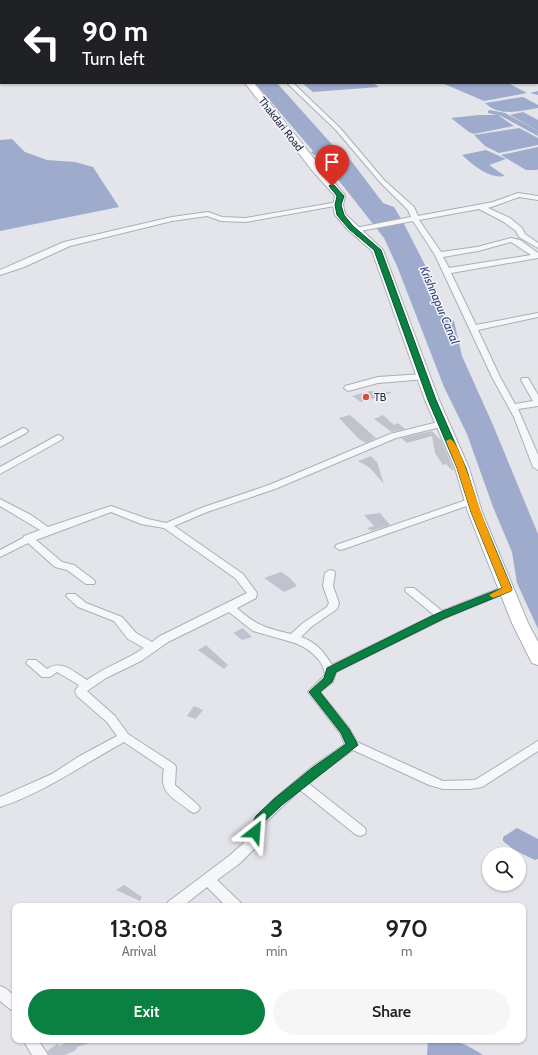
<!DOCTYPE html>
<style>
:root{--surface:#fff;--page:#f6f6f6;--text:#202124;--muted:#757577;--accent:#0b8043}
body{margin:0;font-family:Cabin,sans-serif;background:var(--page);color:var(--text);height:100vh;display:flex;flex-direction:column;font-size:15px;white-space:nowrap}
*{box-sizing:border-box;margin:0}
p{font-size:13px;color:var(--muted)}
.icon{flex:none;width:22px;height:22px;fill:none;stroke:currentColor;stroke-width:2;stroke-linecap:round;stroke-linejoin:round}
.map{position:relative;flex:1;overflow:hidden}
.panel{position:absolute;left:12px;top:903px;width:514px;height:140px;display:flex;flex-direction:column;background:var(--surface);border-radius:8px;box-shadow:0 1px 3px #0004}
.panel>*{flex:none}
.hud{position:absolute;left:0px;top:0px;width:538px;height:84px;box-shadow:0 1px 3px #0004;background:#202124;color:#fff;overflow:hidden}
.fabs{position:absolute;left:482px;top:847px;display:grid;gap:8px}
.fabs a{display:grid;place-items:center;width:44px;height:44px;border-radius:50%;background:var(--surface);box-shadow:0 1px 3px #0004;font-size:20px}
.pin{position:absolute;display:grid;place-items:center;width:34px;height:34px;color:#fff;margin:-41px -17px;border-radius:50% 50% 50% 0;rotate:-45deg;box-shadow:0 0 4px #0007}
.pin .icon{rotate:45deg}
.me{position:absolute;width:44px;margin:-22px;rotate:28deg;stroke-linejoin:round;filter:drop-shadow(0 0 3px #0008)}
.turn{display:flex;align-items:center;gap:14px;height:84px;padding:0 16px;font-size:18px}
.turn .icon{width:52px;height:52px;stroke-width:2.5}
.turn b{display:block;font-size:28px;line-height:34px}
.eta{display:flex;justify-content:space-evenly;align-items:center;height:68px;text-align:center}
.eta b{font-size:24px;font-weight:600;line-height:28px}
.button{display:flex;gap:8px;margin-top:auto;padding:8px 16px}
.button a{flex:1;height:46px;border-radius:24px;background:var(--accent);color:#fff;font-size:16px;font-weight:600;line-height:46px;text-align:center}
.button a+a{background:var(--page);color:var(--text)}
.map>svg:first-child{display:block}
.water{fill:#9eabcc}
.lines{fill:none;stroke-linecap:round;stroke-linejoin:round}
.canal{fill:#9eabcc;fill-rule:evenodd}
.building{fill:#c0c3ce}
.street-casing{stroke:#acaeb9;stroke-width:2}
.secondary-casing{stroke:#acaeb9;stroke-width:2}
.street{fill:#f6f7f9;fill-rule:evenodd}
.secondary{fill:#fff;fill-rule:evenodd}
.route{fill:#0b8043;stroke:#07532c}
.slow{fill:#f59e0b}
.poi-dot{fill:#d14e47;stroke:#f3f4f9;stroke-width:1.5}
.labels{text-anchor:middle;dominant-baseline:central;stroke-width:3;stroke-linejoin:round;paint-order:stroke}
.street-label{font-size:11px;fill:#2a2f44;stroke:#f3f4f9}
.poi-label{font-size:11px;fill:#2a2f44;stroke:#f3f4f9;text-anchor:start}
.water-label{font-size:12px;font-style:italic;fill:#334479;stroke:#f3f4f9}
</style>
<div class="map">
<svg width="538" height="1055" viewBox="0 0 538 1055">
<rect width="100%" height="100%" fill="#e3e5eb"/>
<path class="water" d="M 255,83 L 277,83 L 337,150 L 343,150 L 383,203 L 394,207 L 403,222 L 425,265 L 442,314 L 454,321 L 462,356 L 493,425 L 538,534 L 538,629 L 517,583 L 512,552 L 493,507 L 467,434 L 444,387 L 397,266 L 384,238 L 322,159 L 311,153 L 313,151 Z
M 302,83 L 373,83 L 379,87 L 313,92 Z
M 442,83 L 508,83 L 527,93 L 484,101 Z
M 523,97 L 538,105 L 538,108 C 520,111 499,117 485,103 Z
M 523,112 L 538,120 L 538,131 L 510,115 Z
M 479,115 L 498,115 L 514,126 L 474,134 L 469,132 L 451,118 Z
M 519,128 L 538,138 L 538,145 L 499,153 L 485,146 L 474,135 Z
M 12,139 L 25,152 L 47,160 L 75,162 L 93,167 L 119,207 L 0,231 L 0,140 Z
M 538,147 L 538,169 L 537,170 L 526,170 L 501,155 Z
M 486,150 L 506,159 L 489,165 L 505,176 C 489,179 473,165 462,155 Z
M 517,828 L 538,839 L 538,859 L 535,860 L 514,850 L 503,841 L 503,837 Z
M 428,1040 C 455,1040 459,1040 483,1055 L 427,1055 Z"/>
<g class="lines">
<path class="canal" d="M 537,21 L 538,21 L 538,25 L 537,25 Z
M 538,91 L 538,95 L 530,93 Z
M 490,110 L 505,113 L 538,131 L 538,136 L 501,116 L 488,113 L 488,111 Z"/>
</g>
<path class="building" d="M 370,391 L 391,392 L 391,393 L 361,402 L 352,396 Z
M 350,415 L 376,438 L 366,443 L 359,439 L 339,418 Z
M 383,415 L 394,425 L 398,423 L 405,429 L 392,432 L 374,419 Z
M 432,431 L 441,440 L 454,470 L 452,470 L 446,464 L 443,465 L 435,453 L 432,436 L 407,443 L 401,438 Z
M 371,456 L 377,462 L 384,484 L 370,468 L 358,461 Z
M 380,513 L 390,525 L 371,531 L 367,528 L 374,526 L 364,515 Z
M 281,572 L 290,578 L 297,586 L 284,592 L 264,578 Z
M 243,628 L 252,637 L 242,640 L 233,633 Z
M 206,645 L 228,665 L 224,669 L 198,650 Z
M 194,706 L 203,710 L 196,719 L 187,716 Z
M 124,885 L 142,897 L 140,901 L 116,890 Z
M 69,1040 L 93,1040 L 93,1042 L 77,1047 L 76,1050 L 65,1055 L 49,1055 L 47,1051 L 57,1044 L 60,1046 Z"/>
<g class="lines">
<g class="street-casing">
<path id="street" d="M 287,83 L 293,83 L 340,128 L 384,180 L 414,207 L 418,216 L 493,202 L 518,193 L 538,196 L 538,200 L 519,197 L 497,205 L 488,208 L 510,218 L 522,228 L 525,234 L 538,243 L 538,248 L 519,237 L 516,231 L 504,222 L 479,209 L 419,220 L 441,252 L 477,247 L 511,238 L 520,240 L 538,253 L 538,258 L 451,273 L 476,325 L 538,313 L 538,317 L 478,330 L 500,377 L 515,404 L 533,401 L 521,380 L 522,378 L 528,378 L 538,395 L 538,406 L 518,409 L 538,455 L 538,470 L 533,467 L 514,417 L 492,377 L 435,255 L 413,221 L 355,232 L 351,230 L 355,228 L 411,217 L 408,210 L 380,182 L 336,130 ZM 511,242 L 531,255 L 449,268 L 443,257 L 478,251 Z
M 338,202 L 342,204 L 340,205 L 246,222 L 221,221 L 207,216 L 172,221 L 70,246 L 24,267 L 0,275 L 0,270 L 64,242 L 172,217 L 208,212 L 222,217 L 246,218 Z
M 423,374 L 426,375 L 427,377 L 426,379 L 378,383 L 348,391 L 344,388 L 345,386 L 378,377 Z
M 442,421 L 447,424 L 445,426 L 396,438 L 275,489 L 207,512 L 174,526 L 243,574 L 257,593 L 256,598 L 237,608 C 257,626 265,628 291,634 L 303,623 L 327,607 L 329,603 L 323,586 L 325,573 L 330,570 L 334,571 L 335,573 L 333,586 L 339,603 L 337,609 L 311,627 L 301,637 C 316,642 324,652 332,665 L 434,615 L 406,592 L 405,590 L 406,588 L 414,588 L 442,611 L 503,587 L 511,587 L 512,589 L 511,591 L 445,618 L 336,672 L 333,682 L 320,692 L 349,728 L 357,742 L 443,781 L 475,780 L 538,741 L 538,751 L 482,787 L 470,789 L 443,789 L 429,785 L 353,750 L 308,783 L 365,828 L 366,831 L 365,834 L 360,836 L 355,834 L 300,790 L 265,823 L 259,844 L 239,864 L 217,880 L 240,902 L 242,906 L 226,906 L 207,887 L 183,906 L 166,906 L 168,902 L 229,856 L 246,841 L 255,818 L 274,799 L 312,767 L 345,744 L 340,733 L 308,692 L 325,675 C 324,660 308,648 295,643 L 253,631 L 229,612 L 168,642 L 141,661 L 106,678 L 87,691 L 115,716 L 128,734 L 174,764 L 176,767 L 175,785 L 198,805 L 200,808 L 198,811 L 194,813 L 190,811 C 172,796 159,794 164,769 L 124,742 C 84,764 43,793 0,807 L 0,797 L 52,774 L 78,757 L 117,736 L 107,722 L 77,696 L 75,691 L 79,685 L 57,672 L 50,677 L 42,677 L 26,663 L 28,660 L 36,660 L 47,669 C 62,659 73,672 87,680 C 105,667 126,660 144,648 L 128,639 L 114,621 L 78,607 L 66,596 L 67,594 L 75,594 L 86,603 L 122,617 L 136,633 L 152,642 L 160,636 L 247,593 L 235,578 L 164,528 L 141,524 L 111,512 L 36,540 L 62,562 L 74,565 L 94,580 L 95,582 L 94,584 L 86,584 L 67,570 L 55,567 L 28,543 L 0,557 L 0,550 L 23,538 L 24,536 L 40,530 L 0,506 L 0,499 L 31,515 L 48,527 L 111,506 L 148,519 L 166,523 L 201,508 L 269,485 L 390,434 Z
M 23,428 L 26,429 L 28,431 L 26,433 L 0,447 L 0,440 Z
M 58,435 L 61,436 L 63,438 L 61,440 L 0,474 L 0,467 Z
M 472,498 L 475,499 L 477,501 L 475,503 L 344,549 L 340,550 L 335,547 L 336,545 Z
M 0,986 L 5,988 L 15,996 L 15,1011 L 10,1009 L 0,1001 Z
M 23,1040 L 38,1040 L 48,1055 L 32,1055 Z"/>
</g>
<g class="secondary-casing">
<path id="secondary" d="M 169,0 L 177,0 L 178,1 L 170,1 Z
M 245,83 L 254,83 L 319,165 L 344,194 L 345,196 L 343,205 L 345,214 L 383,250 L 439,400 L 469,468 L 482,512 L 528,623 L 538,642 L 538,665 L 532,663 L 512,623 L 468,512 L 455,468 L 425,400 L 372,251 L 347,229 L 335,215 L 333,205 L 335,196 L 311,169 Z"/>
</g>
<use href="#street" class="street"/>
<use href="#secondary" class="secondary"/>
</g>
<path class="route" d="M 330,185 L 334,185 L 344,196 L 341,205 L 344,215 L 353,226 L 381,250 L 436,400 L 466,468 L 480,512 L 512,589 L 511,591 L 445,618 L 336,672 L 332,682 L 320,692 L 349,729 L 358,745 L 282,805 L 265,821 L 259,835 L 255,836 L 251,835 L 249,832 L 256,816 L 274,799 L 312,768 L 346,744 L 341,733 L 309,692 L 324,678 L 327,668 L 438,613 L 502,588 L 471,512 L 457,468 L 428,400 L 374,250 L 349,229 L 337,215 L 335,205 L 337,196 L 329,186 Z"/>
<path class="slow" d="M 450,439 C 457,441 466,469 469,477 C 481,515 496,552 512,589 L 511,591 L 493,598 L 489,595 L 502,588 L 471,512 L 457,468 L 446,441 Z"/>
<circle class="poi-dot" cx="366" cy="397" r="4"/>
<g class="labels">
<g class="street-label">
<text transform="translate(281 124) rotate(52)">Thakdari Road</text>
</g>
<g class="poi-label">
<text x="374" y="397">TB</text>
</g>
<g class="water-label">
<text transform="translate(440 305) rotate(67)">Krishnapur Canal</text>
</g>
</g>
</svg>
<div class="fabs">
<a><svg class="icon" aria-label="search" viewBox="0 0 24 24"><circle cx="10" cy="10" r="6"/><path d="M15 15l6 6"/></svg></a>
</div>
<div class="pin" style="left:332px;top:186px;background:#d93025"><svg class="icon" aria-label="arrive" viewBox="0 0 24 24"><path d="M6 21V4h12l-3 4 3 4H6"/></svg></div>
<svg class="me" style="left:255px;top:832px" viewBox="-20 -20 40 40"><path d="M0-17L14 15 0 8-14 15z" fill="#0b8043" stroke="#fff" stroke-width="4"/></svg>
<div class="hud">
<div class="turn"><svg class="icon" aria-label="left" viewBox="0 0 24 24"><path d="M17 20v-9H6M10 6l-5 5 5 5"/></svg><div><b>90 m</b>Turn left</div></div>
</div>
<section class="panel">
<div class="eta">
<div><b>13:08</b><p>Arrival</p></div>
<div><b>3</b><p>min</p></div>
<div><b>970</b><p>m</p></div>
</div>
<div class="button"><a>Exit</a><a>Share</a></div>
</section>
</div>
